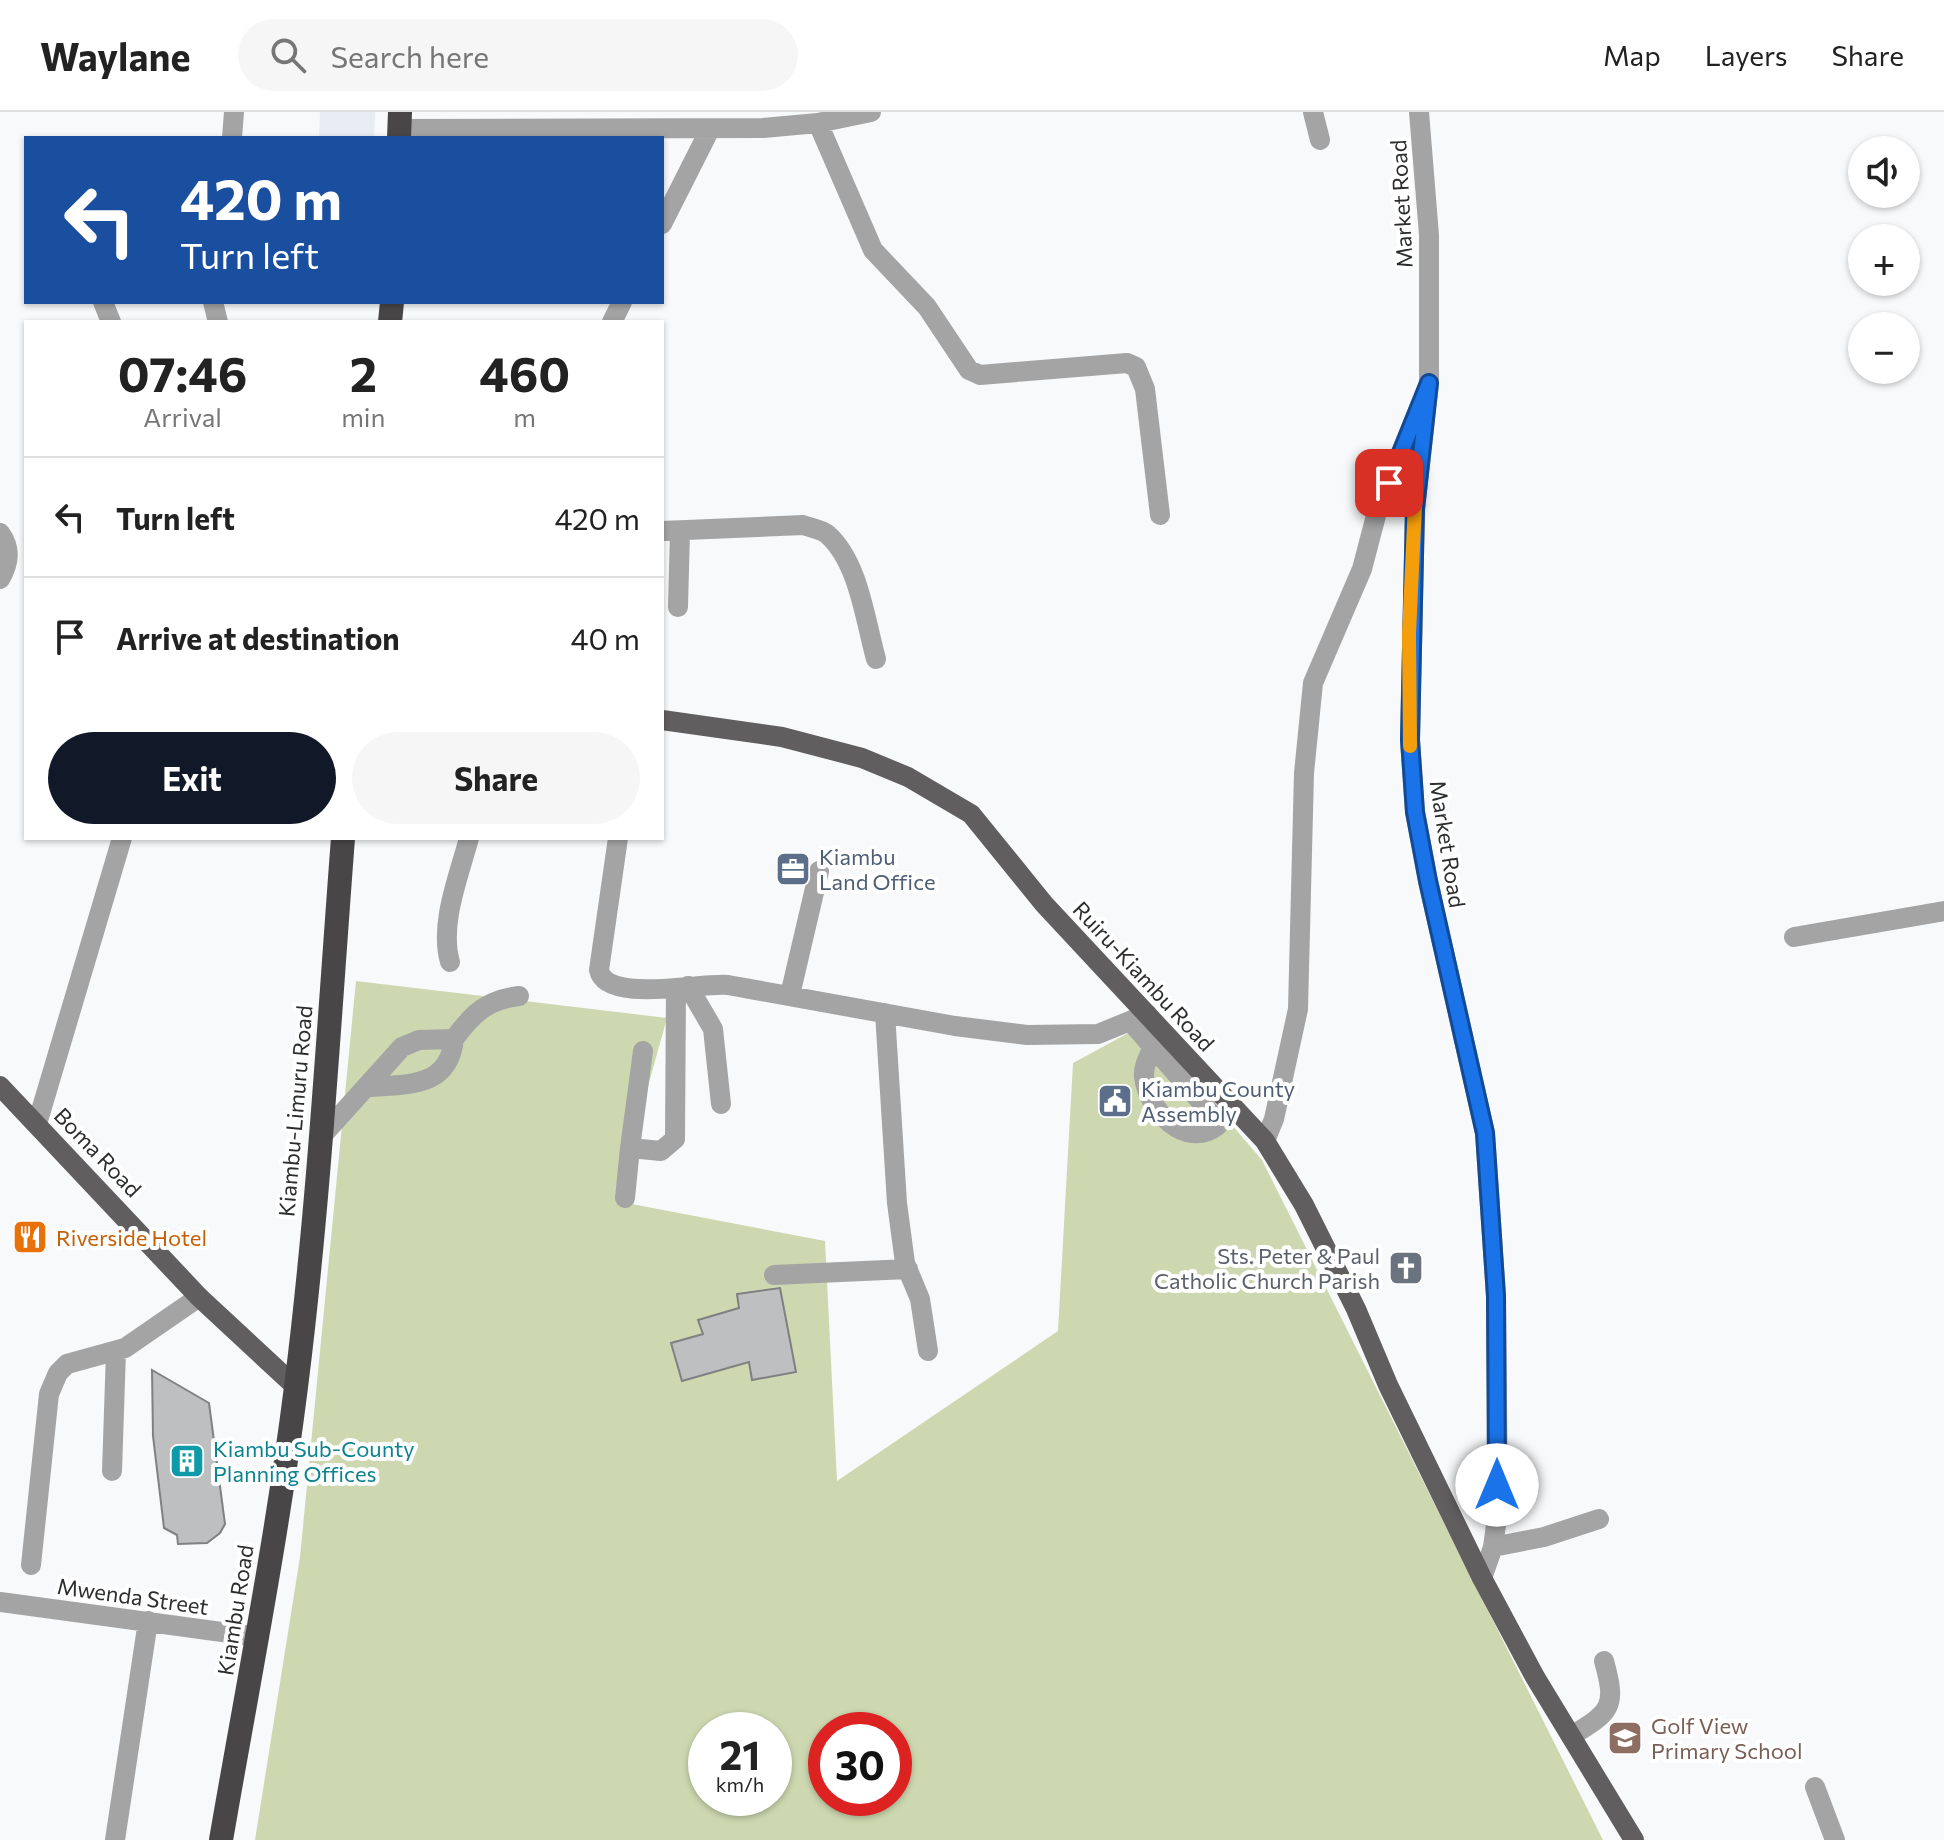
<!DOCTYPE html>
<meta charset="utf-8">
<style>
:root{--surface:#fff;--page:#f6f6f6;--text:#222;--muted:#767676;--line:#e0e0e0;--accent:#111827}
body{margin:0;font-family:Commissioner,sans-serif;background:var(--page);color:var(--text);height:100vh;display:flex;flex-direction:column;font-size:30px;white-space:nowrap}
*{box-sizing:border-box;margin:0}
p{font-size:26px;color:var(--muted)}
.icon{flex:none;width:44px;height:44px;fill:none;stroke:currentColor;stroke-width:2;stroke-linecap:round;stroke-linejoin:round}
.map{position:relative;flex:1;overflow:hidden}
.side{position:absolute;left:24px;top:208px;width:640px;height:520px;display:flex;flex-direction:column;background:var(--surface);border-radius:0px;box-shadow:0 2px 6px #0004}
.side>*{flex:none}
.top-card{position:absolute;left:24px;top:24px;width:640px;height:168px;border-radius:0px;box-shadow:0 2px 6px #0004;background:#1a4fa0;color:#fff;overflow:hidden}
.fabs{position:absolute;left:1848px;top:24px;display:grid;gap:16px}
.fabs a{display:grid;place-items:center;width:72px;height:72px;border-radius:50%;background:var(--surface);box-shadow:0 2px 6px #0004;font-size:40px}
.speed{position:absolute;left:688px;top:1600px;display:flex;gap:16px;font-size:40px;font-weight:700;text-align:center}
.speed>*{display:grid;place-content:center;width:104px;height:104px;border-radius:50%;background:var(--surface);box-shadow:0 2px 6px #0004;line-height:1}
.speed small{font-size:20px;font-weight:400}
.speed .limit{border:12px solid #d22;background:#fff;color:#111}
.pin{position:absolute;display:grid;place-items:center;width:68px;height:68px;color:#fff;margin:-34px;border-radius:16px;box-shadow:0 4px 12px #0006}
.me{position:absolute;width:88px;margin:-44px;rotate:0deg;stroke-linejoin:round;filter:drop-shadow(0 0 6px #0008)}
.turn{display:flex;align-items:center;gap:28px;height:168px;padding:0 24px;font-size:36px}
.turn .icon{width:104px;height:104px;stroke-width:2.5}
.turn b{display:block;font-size:56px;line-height:68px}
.eta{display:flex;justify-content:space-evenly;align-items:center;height:136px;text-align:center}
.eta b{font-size:48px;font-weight:700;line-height:56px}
.button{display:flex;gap:16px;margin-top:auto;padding:16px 24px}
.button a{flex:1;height:92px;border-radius:48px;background:var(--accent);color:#fff;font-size:32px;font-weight:700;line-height:92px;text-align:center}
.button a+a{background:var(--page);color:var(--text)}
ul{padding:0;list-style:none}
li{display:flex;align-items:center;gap:24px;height:120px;padding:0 24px;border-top:2px solid var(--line)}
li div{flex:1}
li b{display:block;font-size:30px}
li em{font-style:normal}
header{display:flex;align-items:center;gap:48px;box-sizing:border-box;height:112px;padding:0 40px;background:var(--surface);border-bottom:2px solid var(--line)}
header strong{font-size:38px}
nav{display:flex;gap:44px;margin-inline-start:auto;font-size:28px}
.search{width:560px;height:72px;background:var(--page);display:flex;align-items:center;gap:20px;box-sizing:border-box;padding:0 28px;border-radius:44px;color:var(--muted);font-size:30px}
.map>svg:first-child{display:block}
.built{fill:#e7ecf5}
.green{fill:#cdd8b0;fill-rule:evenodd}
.building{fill:#bdbfc1;stroke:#7f8082;stroke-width:2}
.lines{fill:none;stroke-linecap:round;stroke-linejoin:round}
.minor{stroke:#a5a4a4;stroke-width:20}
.major{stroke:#615e5f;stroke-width:20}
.highway{stroke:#494647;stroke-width:24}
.route-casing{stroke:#114b97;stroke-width:20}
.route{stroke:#1a73e8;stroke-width:14}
.slow{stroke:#f59e0b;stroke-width:14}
.labels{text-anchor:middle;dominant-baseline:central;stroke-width:8;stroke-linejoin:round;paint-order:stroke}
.street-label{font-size:22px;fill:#2c2d2d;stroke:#fff}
.service-label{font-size:22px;fill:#4e5e75;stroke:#fff;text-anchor:start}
.food-label{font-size:22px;fill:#c56008;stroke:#fff;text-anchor:start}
.worship-label{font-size:22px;fill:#5b616d;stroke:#fff;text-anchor:end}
.culture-label{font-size:22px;fill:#0d838f;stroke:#fff;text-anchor:start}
.education-label{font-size:22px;fill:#785e54;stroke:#fff;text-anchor:start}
</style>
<header>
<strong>Waylane</strong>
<div class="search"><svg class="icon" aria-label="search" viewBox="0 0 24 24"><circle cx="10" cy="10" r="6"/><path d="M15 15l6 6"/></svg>Search here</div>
<nav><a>Map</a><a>Layers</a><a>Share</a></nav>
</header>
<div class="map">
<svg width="1944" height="1728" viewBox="0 0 1944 1728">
<rect width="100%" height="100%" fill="#f7f9fb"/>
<path class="built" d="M 320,0 L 375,0 L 374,26 L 319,26 Z"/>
<path class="green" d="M 356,869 L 667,906 L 616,1089 L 825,1129 L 837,1369 L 1058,1219 L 1073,951 L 1145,912 L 1262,1048 L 1603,1728 L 255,1728 L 300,1445 ZM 706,1618 L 774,1618 L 774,1686 L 706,1686 ZM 826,1618 L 894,1618 L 894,1686 L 826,1686 Z"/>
<path class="building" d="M 780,1176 L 796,1260 L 752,1268 L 749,1250 L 682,1269 L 671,1231 L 703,1222 L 698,1208 L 739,1196 L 737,1182 Z
M 152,1258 L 209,1291 L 225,1412 L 220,1421 L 207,1431 L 178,1432 L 177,1423 L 164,1416 L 153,1324 Z"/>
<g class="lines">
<path class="minor" d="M 1313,0 L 1320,28
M 1419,0 L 1429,123 L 1429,271 L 1415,397 L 1410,628 L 1415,700 L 1428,769 L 1485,1021 L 1496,1184 L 1498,1398 L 1493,1435 L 1482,1466
M 818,11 L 873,138 L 927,195 L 969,258 L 980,263 L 1127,251 L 1136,255 L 1145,277 L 1160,403
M 399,17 L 763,16 L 818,11 L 871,0
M 232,26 L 234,0
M 662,112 L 710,17
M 103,190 L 111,210
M 213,190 L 218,210
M 612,210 L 622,190
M 662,419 L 803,413 C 811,416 821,417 827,422 C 859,450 865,508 876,547
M 0,421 C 11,436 9,452 0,467
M 678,495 L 680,420
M 618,726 L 599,858 C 606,892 702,870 728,873 L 955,914 L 1027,923 L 1098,922 L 1147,902
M 1794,825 L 1944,799
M 450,850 C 439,812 459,764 469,726
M 688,874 L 713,917 L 721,992
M 790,883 L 819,759
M 885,901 L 897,1091 L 905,1151 L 920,1187 L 928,1239
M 1131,910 L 1216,1007 L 1217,1014 C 1185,1038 1148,998 1144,965 C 1143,954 1149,944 1153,935
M 369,975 C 408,972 449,976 454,927
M 37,1012 L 122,726
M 320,1026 L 402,935 L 419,928 L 454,927 C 473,901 487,888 519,884
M 1265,1029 L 1274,1007 L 1298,897 L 1304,661 L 1313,571 L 1362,457 L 1378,396 L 1420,294
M 630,1036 L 643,939
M 625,1086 L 630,1036 L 661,1039 L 675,1027 L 676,876
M 774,1163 L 908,1157
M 112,1359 L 116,1239
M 1493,1435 L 1544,1425 L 1599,1407
M 31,1453 L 49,1282 L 58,1261 L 67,1252 L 125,1236 L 199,1185
M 0,1490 L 259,1525
M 1571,1624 C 1611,1600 1617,1595 1604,1549
M 1815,1675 L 1835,1728
M 115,1728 L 148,1509"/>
<path class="major" d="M 662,608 L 782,625 L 862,646 L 908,665 L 971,702 L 1044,792 L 1265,1029 L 1304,1093 L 1356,1197 L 1388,1273 L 1482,1466 L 1535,1565 L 1634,1728
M 0,974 L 199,1185 L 296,1275"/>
<path class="highway" d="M 399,26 L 400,0
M 390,210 L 392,190
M 221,1728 C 247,1577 277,1427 296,1275 C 319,1093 329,909 343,726"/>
</g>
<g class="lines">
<g class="route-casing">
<path id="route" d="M 1389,371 L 1429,271 L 1415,397 L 1410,628 L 1415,700 L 1428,769 L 1485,1021 L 1496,1184 L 1497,1373"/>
</g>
<use href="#route" class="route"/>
<path class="slow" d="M 1410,634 L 1409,522 L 1415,391"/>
</g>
<defs>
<g id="office-square" transform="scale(1.8)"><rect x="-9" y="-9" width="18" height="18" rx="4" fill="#5c6f8a" stroke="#fff"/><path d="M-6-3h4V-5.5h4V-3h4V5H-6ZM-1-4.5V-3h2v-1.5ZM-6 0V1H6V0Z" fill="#fff"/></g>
<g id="civic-square" transform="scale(1.8)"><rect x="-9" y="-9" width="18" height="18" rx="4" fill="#5c6f8a" stroke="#fff"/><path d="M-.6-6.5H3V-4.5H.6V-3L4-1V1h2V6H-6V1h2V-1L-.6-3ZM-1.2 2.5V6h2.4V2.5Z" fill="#fff"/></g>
<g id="restaurant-square" transform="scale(1.8)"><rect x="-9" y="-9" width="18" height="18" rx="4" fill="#e8710a" stroke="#fff"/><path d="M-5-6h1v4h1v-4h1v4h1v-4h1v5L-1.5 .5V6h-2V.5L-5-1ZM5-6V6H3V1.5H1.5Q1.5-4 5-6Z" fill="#fff"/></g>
<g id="church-square" transform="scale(1.8)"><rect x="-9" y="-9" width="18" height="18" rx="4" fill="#6b7280" stroke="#fff"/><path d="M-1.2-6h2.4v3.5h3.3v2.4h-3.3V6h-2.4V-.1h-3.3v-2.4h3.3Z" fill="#fff"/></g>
<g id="building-square" transform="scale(1.8)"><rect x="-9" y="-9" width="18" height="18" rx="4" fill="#0f9aa8" stroke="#fff"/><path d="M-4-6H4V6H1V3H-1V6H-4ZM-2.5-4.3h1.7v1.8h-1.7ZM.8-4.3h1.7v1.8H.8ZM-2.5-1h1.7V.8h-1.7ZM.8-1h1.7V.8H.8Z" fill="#fff"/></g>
<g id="school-square" transform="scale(1.8)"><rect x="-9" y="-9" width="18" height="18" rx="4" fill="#8d6e63" stroke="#fff"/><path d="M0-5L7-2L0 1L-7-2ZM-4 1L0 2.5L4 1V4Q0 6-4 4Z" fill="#fff"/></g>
</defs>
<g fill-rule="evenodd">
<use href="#office-square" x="793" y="757"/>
<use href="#civic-square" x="1115" y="989"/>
<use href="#restaurant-square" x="30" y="1125"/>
<use href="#church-square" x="1406" y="1156"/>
<use href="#building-square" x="187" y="1349"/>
<use href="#school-square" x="1625" y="1626"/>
</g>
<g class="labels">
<g class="street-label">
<text transform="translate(1401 92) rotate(-93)">Market Road</text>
<text transform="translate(1448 732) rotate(81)">Market Road</text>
<text transform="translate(1144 864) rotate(47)">Ruiru-Kiambu Road</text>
<text transform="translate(295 999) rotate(-85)">Kiambu-Limuru Road</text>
<text transform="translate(98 1040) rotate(46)">Boma Road</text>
<text transform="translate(133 1484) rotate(8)">Mwenda Street</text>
<text transform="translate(235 1498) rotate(-81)">Kiambu Road</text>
</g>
<g class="service-label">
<text x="819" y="744">Kiambu<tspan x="819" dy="25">Land Office</tspan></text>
<text x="1141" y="976">Kiambu County<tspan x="1141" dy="25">Assembly</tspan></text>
</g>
<g class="food-label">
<text x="56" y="1125">Riverside Hotel</text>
</g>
<g class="worship-label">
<text x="1380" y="1143">Sts. Peter &amp; Paul<tspan x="1380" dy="25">Catholic Church Parish</tspan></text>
</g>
<g class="culture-label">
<text x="213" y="1336">Kiambu Sub-County<tspan x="213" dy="25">Planning Offices</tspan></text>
</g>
<g class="education-label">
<text x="1651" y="1613">Golf View<tspan x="1651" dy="25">Primary School</tspan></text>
</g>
</g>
</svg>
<div class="fabs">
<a><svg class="icon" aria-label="sound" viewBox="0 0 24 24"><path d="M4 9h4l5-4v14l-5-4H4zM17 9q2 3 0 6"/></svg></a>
<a>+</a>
<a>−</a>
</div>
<div class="speed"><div>21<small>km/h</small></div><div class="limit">30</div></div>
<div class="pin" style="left:1389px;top:371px;background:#d93025"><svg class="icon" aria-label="arrive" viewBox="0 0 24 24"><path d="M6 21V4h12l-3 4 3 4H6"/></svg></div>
<svg class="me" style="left:1497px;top:1373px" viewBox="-20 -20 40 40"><circle r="19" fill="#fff"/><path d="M0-13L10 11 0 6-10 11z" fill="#1a73e8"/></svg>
<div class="top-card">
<div class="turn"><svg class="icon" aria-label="left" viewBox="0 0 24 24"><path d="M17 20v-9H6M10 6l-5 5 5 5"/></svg><div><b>420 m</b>Turn left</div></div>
</div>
<section class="side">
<div class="eta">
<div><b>07:46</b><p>Arrival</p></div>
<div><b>2</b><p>min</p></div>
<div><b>460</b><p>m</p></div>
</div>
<ul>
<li><svg class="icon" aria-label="left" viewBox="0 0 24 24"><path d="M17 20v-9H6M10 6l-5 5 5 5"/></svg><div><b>Turn left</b></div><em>420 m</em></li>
<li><svg class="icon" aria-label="arrive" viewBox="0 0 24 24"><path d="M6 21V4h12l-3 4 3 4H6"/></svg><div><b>Arrive at destination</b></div><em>40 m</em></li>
</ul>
<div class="button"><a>Exit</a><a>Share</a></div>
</section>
</div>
